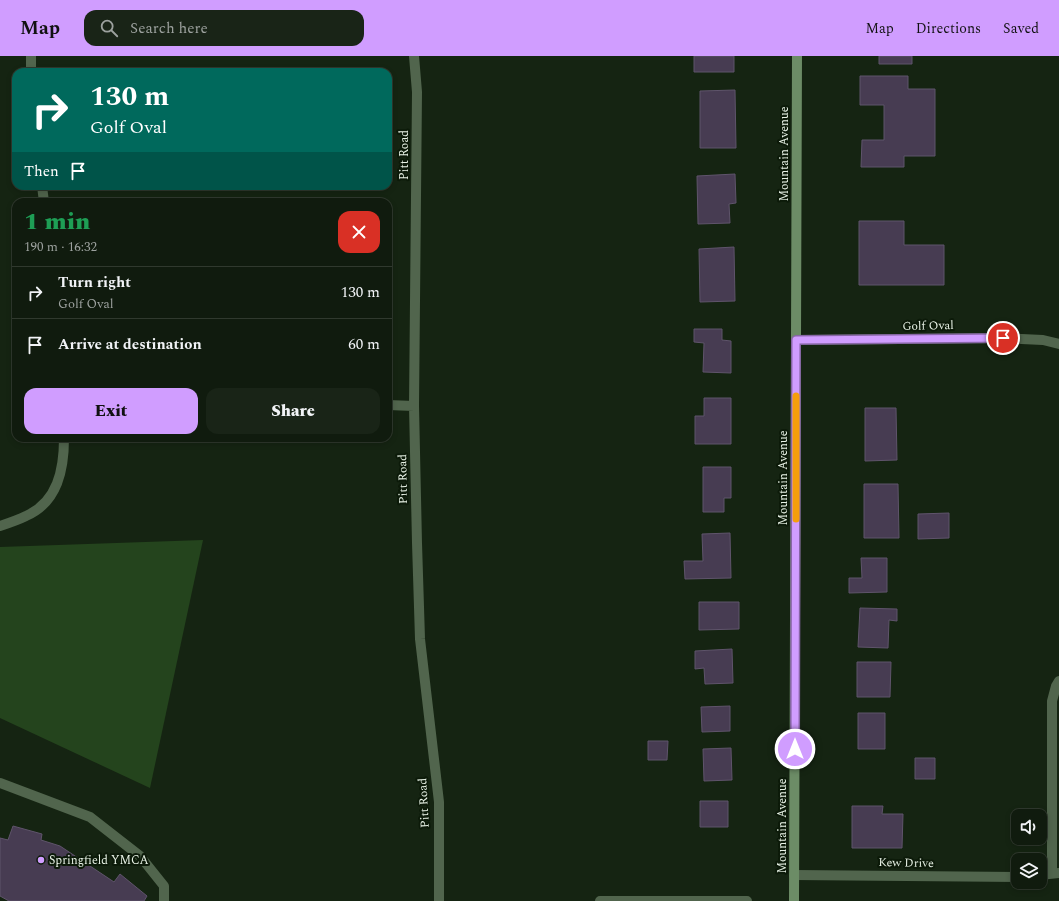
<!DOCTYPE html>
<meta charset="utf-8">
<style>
:root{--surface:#101b0e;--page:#192417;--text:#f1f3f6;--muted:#9ca19e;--line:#30392e;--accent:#d09dff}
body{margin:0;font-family:Spectral,serif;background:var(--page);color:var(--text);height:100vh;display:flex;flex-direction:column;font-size:15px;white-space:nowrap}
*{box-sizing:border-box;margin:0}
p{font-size:13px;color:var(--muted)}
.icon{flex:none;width:22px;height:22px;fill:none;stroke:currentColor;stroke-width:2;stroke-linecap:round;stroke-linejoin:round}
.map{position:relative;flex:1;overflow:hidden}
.sheet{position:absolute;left:12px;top:142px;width:380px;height:244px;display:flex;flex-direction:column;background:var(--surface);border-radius:12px;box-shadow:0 2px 6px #0003,0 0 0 1px var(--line)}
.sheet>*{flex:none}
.banner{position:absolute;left:12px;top:12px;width:380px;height:122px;border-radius:12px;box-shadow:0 2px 6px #0003,0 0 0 1px var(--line);background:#00695c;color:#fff;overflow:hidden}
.tools{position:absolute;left:1011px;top:753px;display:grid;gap:8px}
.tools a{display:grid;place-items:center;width:36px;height:36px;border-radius:8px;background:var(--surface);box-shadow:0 2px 6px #0003,0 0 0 1px var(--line);font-size:20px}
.pin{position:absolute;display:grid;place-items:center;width:34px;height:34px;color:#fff;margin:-17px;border:2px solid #fff;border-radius:50%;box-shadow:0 1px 4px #0007}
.me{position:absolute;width:44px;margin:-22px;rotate:0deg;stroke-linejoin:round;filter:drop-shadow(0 0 3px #0008)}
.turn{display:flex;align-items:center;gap:14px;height:84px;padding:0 12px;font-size:18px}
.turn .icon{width:52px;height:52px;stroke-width:2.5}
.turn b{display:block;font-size:28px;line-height:34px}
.then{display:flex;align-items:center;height:38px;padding:0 12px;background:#0003;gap:8px;font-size:15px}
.round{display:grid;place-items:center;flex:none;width:42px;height:42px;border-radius:12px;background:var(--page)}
.overview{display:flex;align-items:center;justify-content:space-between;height:68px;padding:0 12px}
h1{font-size:24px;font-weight:800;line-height:30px;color:#1e9e55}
.action{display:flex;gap:8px;margin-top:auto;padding:8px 12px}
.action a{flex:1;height:46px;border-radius:12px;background:var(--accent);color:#111;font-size:16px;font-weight:800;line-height:46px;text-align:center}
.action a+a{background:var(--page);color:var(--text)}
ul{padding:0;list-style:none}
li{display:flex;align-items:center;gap:12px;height:52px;padding:0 12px;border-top:1px solid var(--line)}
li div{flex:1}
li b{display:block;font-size:15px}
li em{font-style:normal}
header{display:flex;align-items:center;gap:24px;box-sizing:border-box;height:56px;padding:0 20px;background:var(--accent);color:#111}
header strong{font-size:19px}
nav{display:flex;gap:22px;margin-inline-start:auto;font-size:14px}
.search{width:280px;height:36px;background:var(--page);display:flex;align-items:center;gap:10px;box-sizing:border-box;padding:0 14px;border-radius:12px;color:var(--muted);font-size:15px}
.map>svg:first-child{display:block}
.green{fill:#24441d}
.building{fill:#473c52;stroke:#5f546b}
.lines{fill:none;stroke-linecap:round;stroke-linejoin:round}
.lane{stroke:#51654d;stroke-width:10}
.street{stroke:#51654d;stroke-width:10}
.secondary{stroke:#6c8c66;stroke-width:10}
.route-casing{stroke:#8766a6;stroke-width:10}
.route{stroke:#d09dff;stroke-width:7}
.slow{stroke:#f59e0b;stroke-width:7}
.poi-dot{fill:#d09dff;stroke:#0c1a09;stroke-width:1.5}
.labels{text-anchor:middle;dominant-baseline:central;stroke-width:4;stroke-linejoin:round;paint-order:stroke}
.street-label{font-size:12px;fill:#e8f2e6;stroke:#0c1a09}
.poi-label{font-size:12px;fill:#e8f2e6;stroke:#0c1a09;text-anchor:start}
</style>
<header>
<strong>Map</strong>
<div class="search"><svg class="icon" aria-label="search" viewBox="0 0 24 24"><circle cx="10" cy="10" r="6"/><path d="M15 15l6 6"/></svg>Search here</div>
<nav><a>Map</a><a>Directions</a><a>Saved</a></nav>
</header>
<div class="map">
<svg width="1059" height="845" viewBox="0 0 1059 845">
<rect width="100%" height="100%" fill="#152412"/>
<path class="green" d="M 203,484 L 150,732 L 0,662 L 0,491 Z"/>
<path class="building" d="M 694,0 L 734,0 L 734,16 L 694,16 Z
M 879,0 L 912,0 L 912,8 L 879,8 Z
M 860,20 L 908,20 L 908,33 L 935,33 L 935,100 L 904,100 L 904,111 L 861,111 L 862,84 L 884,84 L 884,49 L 860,49 Z
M 735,34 L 736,92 L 700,92 L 700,35 Z
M 735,118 L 736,147 L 729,148 L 730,167 L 698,168 L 697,120 Z
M 859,165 L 904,165 L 904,189 L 944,189 L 944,229 L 859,229 Z
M 734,191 L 735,245 L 700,246 L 699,193 Z
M 694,273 L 722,273 L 722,284 L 731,285 L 731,317 L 703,316 L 704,287 L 694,286 Z
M 704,342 L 731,342 L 731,388 L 695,388 L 695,360 L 704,360 Z
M 865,352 L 896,352 L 897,404 L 865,405 Z
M 703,411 L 731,411 L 731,442 L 724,442 L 724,456 L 703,456 Z
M 864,428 L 898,428 L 899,482 L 864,482 Z
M 949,457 L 949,482 L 918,483 L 918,458 Z
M 730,477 L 731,522 L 685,523 L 684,505 L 703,505 L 702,478 Z
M 861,502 L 887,502 L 887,536 L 849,537 L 849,522 L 862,522 Z
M 699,546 L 739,546 L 739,573 L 699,574 Z
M 860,552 L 897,553 L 897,565 L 889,564 L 888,592 L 858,591 Z
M 732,593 L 733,627 L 705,628 L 704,612 L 695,613 L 695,595 Z
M 857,606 L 891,606 L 890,641 L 857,641 Z
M 730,650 L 730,675 L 702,676 L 701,651 Z
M 858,657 L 885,657 L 885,693 L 858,693 Z
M 648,685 L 668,685 L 667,704 L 648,704 Z
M 731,692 L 732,724 L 704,725 L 703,693 Z
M 915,702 L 935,702 L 935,723 L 915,723 Z
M 700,745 L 728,745 L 728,771 L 700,771 Z
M 852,750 L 883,750 L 882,758 L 903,758 L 902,792 L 852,792 Z
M 13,770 L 42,778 L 41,784 L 60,790 L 114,826 L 120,818 L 147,840 L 144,845 L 9,845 L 0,840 L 0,782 L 8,784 Z"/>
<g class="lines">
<path class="lane" d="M 0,727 L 90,761 L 140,800 L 164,830 L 164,845
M 600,845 L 747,845"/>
<path class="street" d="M 31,0 L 31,16
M 414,0 L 417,36 L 414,350 L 417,487 L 420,583 L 439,746 L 439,845
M 42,130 L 44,146
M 797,284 L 1003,282 L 1043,284 L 1059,288
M 388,349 L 414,350
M 0,470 C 9,467 18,464 26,460 C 58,446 64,413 64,382
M 1052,817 L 1052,645 L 1056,630 L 1059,625
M 794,819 L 1018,821
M 1040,819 L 1059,817"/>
<path class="secondary" d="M 794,845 L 797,0"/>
</g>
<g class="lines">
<g class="route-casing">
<path id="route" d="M 795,693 L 796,284 L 1003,282"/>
</g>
<use href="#route" class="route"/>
<path class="slow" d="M 796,463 L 796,340"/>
</g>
<circle class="poi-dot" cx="41" cy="804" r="4"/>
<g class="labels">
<g class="street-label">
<text transform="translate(784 98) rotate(-90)">Mountain Avenue</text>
<text transform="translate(404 99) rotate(-90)">Pitt Road</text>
<text transform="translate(928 270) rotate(-1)">Golf Oval</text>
<text transform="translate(783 422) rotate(-90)">Mountain Avenue</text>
<text transform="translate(403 423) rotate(-91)">Pitt Road</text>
<text transform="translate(424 747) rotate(-93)">Pitt Road</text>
<text transform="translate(782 770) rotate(-90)">Mountain Avenue</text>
<text transform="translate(906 807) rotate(1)">Kew Drive</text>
</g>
<g class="poi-label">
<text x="49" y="804">Springfield YMCA</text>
</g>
</g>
</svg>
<div class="tools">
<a><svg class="icon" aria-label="sound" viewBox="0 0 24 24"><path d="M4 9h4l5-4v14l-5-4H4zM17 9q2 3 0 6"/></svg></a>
<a><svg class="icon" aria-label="layers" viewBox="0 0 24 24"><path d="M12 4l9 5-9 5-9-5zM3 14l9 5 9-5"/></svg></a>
</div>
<div class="pin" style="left:1003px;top:282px;background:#d93025"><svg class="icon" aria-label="arrive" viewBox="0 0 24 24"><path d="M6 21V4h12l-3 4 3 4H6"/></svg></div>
<svg class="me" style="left:795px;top:693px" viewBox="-20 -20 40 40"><circle r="17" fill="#d09dff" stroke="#fff" stroke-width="3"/><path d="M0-11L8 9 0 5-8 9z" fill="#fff"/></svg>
<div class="banner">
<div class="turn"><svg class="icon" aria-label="right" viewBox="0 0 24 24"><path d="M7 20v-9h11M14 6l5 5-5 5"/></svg><div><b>130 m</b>Golf Oval</div></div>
<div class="then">Then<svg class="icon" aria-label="arrive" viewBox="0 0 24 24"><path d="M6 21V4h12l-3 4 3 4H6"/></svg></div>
</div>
<section class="sheet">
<div class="overview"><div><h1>1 min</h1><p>190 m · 16:32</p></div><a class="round" style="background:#d93025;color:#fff"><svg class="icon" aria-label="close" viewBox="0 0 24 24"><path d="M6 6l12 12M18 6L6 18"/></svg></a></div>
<ul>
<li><svg class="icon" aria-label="right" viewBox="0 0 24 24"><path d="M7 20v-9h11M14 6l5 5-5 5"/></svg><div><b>Turn right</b><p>Golf Oval</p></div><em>130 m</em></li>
<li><svg class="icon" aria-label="arrive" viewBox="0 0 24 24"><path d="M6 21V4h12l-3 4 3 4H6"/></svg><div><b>Arrive at destination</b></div><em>60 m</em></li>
</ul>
<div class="action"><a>Exit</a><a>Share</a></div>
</section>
</div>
